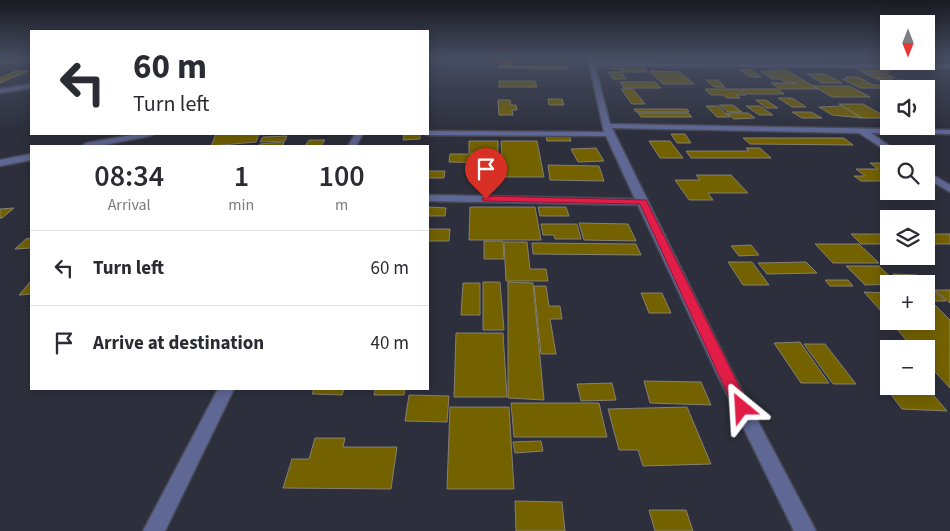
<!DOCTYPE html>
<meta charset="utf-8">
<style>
:root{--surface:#fff;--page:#f2f2f3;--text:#2b2b33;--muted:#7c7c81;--line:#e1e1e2}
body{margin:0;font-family:"Source Sans 3",sans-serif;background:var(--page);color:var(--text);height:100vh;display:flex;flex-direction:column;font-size:19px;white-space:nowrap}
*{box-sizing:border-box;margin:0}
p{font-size:16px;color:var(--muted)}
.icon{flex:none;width:28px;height:28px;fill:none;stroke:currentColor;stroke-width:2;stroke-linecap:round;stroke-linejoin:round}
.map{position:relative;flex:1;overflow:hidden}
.side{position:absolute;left:30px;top:145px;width:399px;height:245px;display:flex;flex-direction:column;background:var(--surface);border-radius:0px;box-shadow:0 2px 12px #0003}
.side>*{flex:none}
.banner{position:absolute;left:30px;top:30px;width:399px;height:105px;border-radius:0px;box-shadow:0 2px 12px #0003;background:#fff;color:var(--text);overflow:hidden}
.needle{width:32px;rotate:180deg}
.fabs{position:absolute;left:880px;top:15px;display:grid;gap:10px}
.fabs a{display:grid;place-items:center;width:55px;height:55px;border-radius:0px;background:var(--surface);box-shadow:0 2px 12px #0003;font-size:25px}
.pin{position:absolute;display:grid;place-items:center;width:42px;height:42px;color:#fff;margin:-51px -21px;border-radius:50% 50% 50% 0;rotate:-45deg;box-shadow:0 0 5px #0007}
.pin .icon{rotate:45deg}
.me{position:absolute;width:55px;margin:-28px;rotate:333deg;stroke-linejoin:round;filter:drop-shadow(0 0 4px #0008)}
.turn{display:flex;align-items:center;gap:18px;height:105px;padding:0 20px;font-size:22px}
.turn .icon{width:65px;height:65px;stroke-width:2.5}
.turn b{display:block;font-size:35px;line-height:42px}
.eta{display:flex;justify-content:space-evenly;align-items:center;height:85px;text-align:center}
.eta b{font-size:30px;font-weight:600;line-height:35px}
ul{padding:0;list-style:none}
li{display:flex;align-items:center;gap:15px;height:75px;padding:0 20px;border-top:1px solid var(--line)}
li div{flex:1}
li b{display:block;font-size:19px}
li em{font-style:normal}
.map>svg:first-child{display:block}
.building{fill:#746200;stroke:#858172}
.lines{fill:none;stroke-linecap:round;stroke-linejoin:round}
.minor-casing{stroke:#484a56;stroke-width:3}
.minor{fill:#5f6795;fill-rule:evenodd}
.route{fill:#e11d48;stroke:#92132f}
</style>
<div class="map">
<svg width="950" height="531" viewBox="0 0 950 531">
<rect width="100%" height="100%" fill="#2d2f3c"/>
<path class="building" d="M 14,57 L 24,57 L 6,64 L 0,64 Z
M 498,57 L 512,57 L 513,65 L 499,65 Z
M 19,59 L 31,59 L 31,62 L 9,63 Z
M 498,66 L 530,66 L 531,68 L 498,68 Z
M 531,66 L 566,66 L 568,69 L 532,69 Z
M 609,66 L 643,66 L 647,72 L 623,72 L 621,69 L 611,69 Z
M 774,68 L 783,68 L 818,89 L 780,89 L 771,83 L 797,83 L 785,82 L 780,79 L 772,79 L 761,71 L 779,71 Z
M 856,68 L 884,69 L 891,72 L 862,72 Z
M 740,70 L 751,70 L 761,77 L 750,77 Z
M 16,71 L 28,71 L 0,83 L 0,78 Z
M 650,71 L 680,72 L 694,84 L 663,84 Z
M 608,72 L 621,72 L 626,79 L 613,79 Z
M 864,73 L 887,74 L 895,78 L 874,78 Z
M 807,74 L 825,74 L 842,83 L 822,83 Z
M 845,77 L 858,77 L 873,85 L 879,85 L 886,88 L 860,88 L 842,79 L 848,79 Z
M 875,78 L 888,78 L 898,83 L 885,83 Z
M 706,80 L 718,80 L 725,87 L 714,87 Z
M 896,80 L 918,81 L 927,85 L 916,85 L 921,88 L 913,88 Z
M 499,81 L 535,81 L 537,87 L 499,87 Z
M 620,82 L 655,82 L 661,88 L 624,88 Z
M 888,84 L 903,84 L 913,89 L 898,89 Z
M 813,86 L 849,86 L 870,97 L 832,97 Z
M 621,89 L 633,89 L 645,104 L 632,104 Z
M 705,89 L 739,89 L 746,95 L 736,95 L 740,98 L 727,98 L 723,95 L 711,95 Z
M 741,89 L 778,89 L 784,94 L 747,94 Z
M 778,98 L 792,98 L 806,107 L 792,107 Z
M 548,99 L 562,99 L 564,105 L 549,105 Z
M 498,100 L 510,100 L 511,105 L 516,105 L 517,110 L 512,110 L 513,115 L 499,115 Z
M 756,100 L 766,100 L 778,108 L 766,108 Z
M 839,104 L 863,104 L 888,118 L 862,118 Z
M 719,105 L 733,105 L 742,112 L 728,112 Z
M 706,106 L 718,106 L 730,117 L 717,117 Z
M 746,106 L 760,106 L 773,115 L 759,115 Z
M 842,106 L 862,118 L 832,115 L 819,107 Z
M 634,109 L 687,109 L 689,112 L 636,112 Z
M 792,112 L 811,112 L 822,118 L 802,118 Z
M 638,113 L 688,113 L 692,117 L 641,117 Z
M 727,113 L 748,113 L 755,118 L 734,119 Z
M 216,134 L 259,134 L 256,142 L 211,146 Z
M 404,134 L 420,134 L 420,139 L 403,140 Z
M 671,134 L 685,134 L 691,143 L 677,143 Z
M 546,135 L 569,135 L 571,141 L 547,141 Z
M 287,136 L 285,141 L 260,142 L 263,137 Z
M 743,138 L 844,138 L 853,145 L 750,144 Z
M 309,140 L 325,140 L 321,146 L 305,146 Z
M 469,141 L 498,141 L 498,154 L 469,153 Z
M 501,141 L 537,141 L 544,177 L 503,177 Z
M 649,141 L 670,141 L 683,158 L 660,158 Z
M 284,142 L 283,146 L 259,146 L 260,144 Z
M 596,148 L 604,161 L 578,162 L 571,149 Z
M 746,148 L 760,148 L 771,158 L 691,158 L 686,151 L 749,151 Z
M 450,154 L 500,154 L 500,163 L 449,162 Z
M 870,163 L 884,163 L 889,167 L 889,181 L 861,181 L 854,176 L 865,176 L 856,169 L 878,169 Z
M 475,164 L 500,164 L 501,177 L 476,177 Z
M 548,165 L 599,166 L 604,181 L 550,180 Z
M 428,171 L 445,171 L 444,178 L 428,178 Z
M 696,175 L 731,175 L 748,193 L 708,193 L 713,200 L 689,200 L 675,180 L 700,180 Z
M 429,207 L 446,208 L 445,216 L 428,216 Z
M 470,207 L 535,207 L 541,240 L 469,240 Z
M 538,207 L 566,207 L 569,216 L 540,216 Z
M 14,208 L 2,218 L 0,218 L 0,209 Z
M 579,223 L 628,224 L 636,241 L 584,240 Z
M 541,224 L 577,224 L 581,239 L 555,239 L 554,235 L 543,235 Z
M 428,229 L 450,229 L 449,241 L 428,241 Z
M 851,234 L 889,234 L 889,244 L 861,244 Z
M 926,234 L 950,234 L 950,244 L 926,244 Z
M 31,238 L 31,248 L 15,249 L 26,239 Z
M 484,241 L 503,241 L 504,259 L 484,259 Z
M 504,242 L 527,242 L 530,269 L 546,269 L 548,281 L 506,281 Z
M 532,243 L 636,244 L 641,255 L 533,254 Z
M 815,244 L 859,244 L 879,263 L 833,263 Z
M 751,245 L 759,255 L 739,256 L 731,246 Z
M 728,262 L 752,262 L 769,285 L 743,285 Z
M 806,262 L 817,273 L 767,274 L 758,263 Z
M 846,266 L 879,266 L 898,284 L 865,285 Z
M 893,274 L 917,275 L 929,285 L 902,284 Z
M 825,280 L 848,280 L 853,286 L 830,286 Z
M 31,281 L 31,294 L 19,295 Z
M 483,282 L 500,282 L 504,330 L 483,330 Z
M 508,282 L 533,283 L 544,400 L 508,398 Z
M 463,283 L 480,283 L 480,315 L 461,315 Z
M 534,286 L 546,286 L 549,306 L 560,306 L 562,319 L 550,319 L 556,354 L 541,354 Z
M 926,289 L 932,289 L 946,301 L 931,301 L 950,320 L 950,388 L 926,362 L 926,349 L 914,349 L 890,321 L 926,321 Z
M 935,290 L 950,290 L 950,303 Z
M 864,292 L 889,293 L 889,320 Z
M 641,293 L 662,293 L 671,313 L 649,313 Z
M 456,333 L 503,333 L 507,397 L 454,397 Z
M 800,342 L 829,383 L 801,383 L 774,343 Z
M 804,344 L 825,344 L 856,384 L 833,384 Z
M 644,381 L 701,382 L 711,405 L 650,403 Z
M 612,383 L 616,400 L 581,401 L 577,384 Z
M 886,388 L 929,390 L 947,411 L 902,409 Z
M 314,389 L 344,389 L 342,395 L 312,394 Z
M 375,389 L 405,389 L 404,395 L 374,395 Z
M 409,395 L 449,396 L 447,422 L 405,421 Z
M 511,403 L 599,403 L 607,437 L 514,437 Z
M 450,407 L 509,407 L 514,489 L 447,489 Z
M 687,407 L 711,464 L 643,466 L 638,450 L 619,450 L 608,409 Z
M 315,438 L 345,438 L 343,447 L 397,447 L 391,489 L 283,488 L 292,459 L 309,459 Z
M 541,441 L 543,451 L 515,453 L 513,442 Z
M 515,501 L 562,502 L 565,531 L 516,531 Z
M 649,510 L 686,510 L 693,531 L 655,531 Z"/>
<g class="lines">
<g class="minor-casing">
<path id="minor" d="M 585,57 L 591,57 L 594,62 L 950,64 L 950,68 L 595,66 L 610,124 L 950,130 L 950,134 L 871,133 L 901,154 L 891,154 L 859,133 L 612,128 L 732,372 L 816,531 L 794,531 L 716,372 L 638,205 L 428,201 L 428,195 L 635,199 L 606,136 L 428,135 L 424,134 L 428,134 L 428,131 L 604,132 L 589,64 Z
M 31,84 L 31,88 L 0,93 L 0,89 Z
M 138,134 L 154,134 L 150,136 L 98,146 L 82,146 L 86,143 Z
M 355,134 L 363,134 L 356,146 L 348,146 Z
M 31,154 L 31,160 L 0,166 L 0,160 Z
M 926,171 L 950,185 L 950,192 L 926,178 Z
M 218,389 L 234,389 L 165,531 L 143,531 Z"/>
</g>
<use href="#minor" class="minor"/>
</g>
<linearGradient id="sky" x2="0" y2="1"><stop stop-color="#191a21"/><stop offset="0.44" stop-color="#464d61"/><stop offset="1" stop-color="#464d61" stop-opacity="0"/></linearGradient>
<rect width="950" height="131" fill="url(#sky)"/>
<path class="route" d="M 486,196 L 646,200 L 750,408 L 747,412 L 742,414 L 736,412 L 640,204 L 483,201 L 482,199 Z"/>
</svg>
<div class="fabs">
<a><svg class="needle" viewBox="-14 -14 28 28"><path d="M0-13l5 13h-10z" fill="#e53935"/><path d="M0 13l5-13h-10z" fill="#7c7c81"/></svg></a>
<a><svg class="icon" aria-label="sound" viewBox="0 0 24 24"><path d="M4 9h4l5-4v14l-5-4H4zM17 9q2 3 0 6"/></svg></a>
<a><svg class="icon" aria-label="search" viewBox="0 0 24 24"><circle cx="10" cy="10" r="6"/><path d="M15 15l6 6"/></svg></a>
<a><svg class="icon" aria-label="layers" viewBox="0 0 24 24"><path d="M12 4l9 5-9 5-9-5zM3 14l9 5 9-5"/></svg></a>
<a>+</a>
<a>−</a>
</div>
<div class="pin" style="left:486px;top:199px;background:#d93025"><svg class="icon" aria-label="arrive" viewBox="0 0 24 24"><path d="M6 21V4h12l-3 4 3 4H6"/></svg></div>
<svg class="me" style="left:742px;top:408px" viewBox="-20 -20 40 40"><path d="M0-17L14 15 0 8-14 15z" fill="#e11d48" stroke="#fff" stroke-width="4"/></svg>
<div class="banner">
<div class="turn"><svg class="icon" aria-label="left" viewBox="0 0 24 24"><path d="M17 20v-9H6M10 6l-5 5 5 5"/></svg><div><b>60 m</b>Turn left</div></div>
</div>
<section class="side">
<div class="eta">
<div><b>08:34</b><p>Arrival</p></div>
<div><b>1</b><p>min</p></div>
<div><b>100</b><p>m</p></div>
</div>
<ul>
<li><svg class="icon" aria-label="left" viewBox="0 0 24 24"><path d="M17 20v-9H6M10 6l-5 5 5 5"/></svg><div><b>Turn left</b></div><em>60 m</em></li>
<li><svg class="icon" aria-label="arrive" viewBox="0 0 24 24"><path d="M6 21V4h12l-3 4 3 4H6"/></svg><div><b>Arrive at destination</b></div><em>40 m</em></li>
</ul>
</section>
</div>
